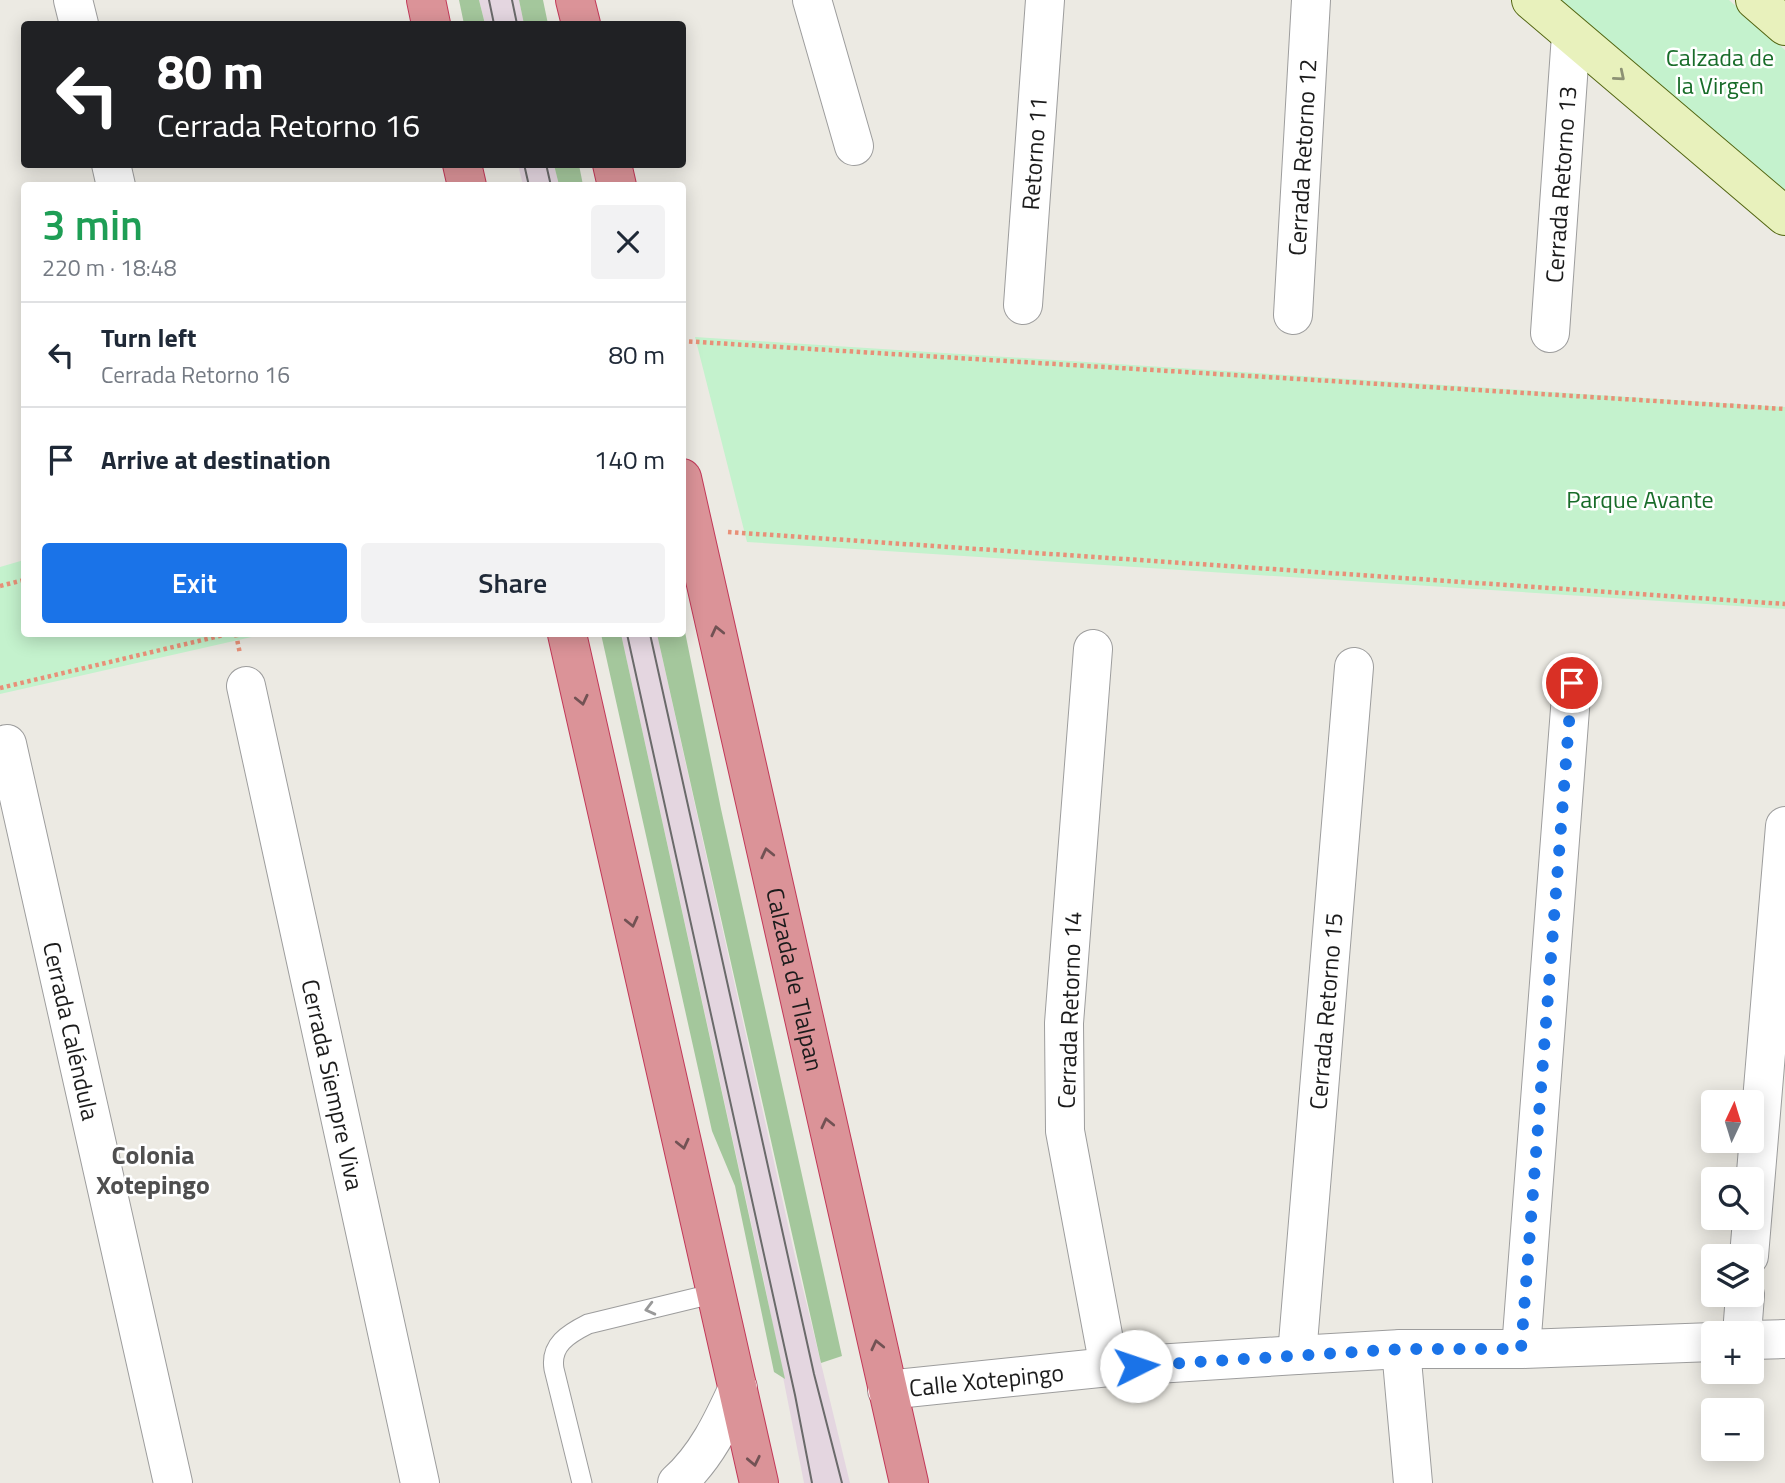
<!DOCTYPE html>
<meta charset="utf-8">
<style>
:root{--surface:#fff;--page:#f2f2f3;--text:#1f2937;--muted:#747a83;--line:#e0e1e3;--accent:#1a73e8}
body{margin:0;font-family:"Titillium Web",sans-serif;background:var(--page);color:var(--text);height:100vh;display:flex;flex-direction:column;font-size:26px;white-space:nowrap}
*{box-sizing:border-box;margin:0}
p{font-size:23px;color:var(--muted)}
.icon{flex:none;width:38px;height:38px;fill:none;stroke:currentColor;stroke-width:2;stroke-linecap:round;stroke-linejoin:round}
.map{position:relative;flex:1;overflow:hidden}
.panel{position:absolute;left:21px;top:182px;width:665px;height:455px;display:flex;flex-direction:column;background:var(--surface);border-radius:7px;box-shadow:0 4px 18px #0003}
.panel>*{flex:none}
.banner{position:absolute;left:21px;top:21px;width:665px;height:147px;border-radius:7px;box-shadow:0 4px 18px #0003;background:#202124;color:#fff;overflow:hidden}
.needle{width:46px;rotate:4deg}
.buttons{position:absolute;left:1701px;top:1090px;display:grid;gap:14px}
.buttons a{display:grid;place-items:center;width:63px;height:63px;border-radius:7px;background:var(--surface);box-shadow:0 4px 18px #0003;font-size:35px}
.pin{position:absolute;display:grid;place-items:center;width:60px;height:60px;color:#fff;margin:-30px;border:4px solid #fff;border-radius:50%;box-shadow:0 2px 7px #0007}
.me{position:absolute;width:77px;margin:-38px;rotate:86deg;stroke-linejoin:round;filter:drop-shadow(0 0 5px #0008)}
.turn{display:flex;align-items:center;gap:24px;height:147px;padding:0 21px;font-size:32px}
.turn .icon{width:91px;height:91px;stroke-width:2.5}
.turn b{display:block;font-size:49px;line-height:60px}
.round{display:grid;place-items:center;flex:none;width:74px;height:74px;border-radius:7px;background:var(--page)}
.summary{display:flex;align-items:center;justify-content:space-between;height:119px;padding:0 21px}
h1{font-size:42px;font-weight:600;line-height:52px;color:#1e9e55}
.cta{display:flex;gap:14px;margin-top:auto;padding:14px 21px}
.cta a{flex:1;height:80px;border-radius:7px;background:var(--accent);color:#fff;font-size:28px;font-weight:600;line-height:80px;text-align:center}
.cta a+a{background:var(--page);color:var(--text)}
ul{padding:0;list-style:none}
li{display:flex;align-items:center;gap:21px;height:105px;padding:0 21px;border-top:2px solid var(--line)}
li div{flex:1}
li b{display:block;font-size:26px}
li em{font-style:normal}
.map>svg:first-child{display:block}
.industrial{fill:#e4d6e0}
.forest{fill:#a4c79c}
.park{fill:#c4f2cd}
.lines{fill:none;stroke-linecap:round;stroke-linejoin:round}
.lane-casing{stroke:#9d9d9d;stroke-width:21}
.street-casing{stroke:#9d9d9d;stroke-width:40}
.secondary-casing{stroke:#526511;stroke-width:40}
.highway-casing{stroke:#c23858;stroke-width:40}
.path{stroke:#e89078;stroke-width:4.5;stroke-dasharray:3.5 3.5;stroke-linecap:butt}
.lane{stroke:#fff;stroke-width:19}
.street{stroke:#fff;stroke-width:38}
.secondary{stroke:#e8f1bc;stroke-width:38}
.highway{stroke:#db9398;stroke-width:38}
.tram{stroke:#6a6a6a;stroke-width:2}
.oneway{stroke:#8c9174}
.oneway2{stroke:#725254}
.oneway3{stroke:#999}
.route{stroke:#1a73e8;stroke-width:12;stroke-dasharray:0 21.6}
.labels{text-anchor:middle;dominant-baseline:central;stroke-width:5;stroke-linejoin:round;paint-order:stroke}
.park-label{font-size:24px;fill:#186c29;stroke:#fff}
.street-label{font-size:24px;fill:#1c1c1c;stroke:#fff}
.neighbourhood-label{font-size:26px;font-weight:bold;fill:#4f4f4f;stroke:#fff}
</style>
<div class="map">
<svg width="1785" height="1483" viewBox="0 0 1785 1483">
<rect width="100%" height="100%" fill="#eceae3"/>
<path class="industrial" d="M 479,0 L 519,0 L 524,24 L 485,24 Z
M 518,165 L 554,165 L 559,185 L 523,185 Z
M 621,634 L 657,634 L 794,1252 L 850,1483 L 804,1483 L 764,1281 Z"/>
<path class="forest" d="M 459,0 L 479,0 L 485,24 L 464,24 Z
M 519,0 L 543,0 L 548,24 L 524,24 Z
M 554,165 L 579,165 L 583,185 L 559,185 Z
M 683,622 L 721,809 L 842,1356 L 821,1363 L 657,634 L 682,634 Z
M 601,634 L 621,634 L 785,1379 L 774,1372 L 735,1186 L 712,1131 Z"/>
<path class="park" d="M 1549,0 L 1729,0 L 1785,50 L 1785,205 Z
M 695,337 L 1785,407 L 1785,609 L 747,542 Z
M 24,560 L 24,634 L 265,634 L 0,694 L 0,567 Z"/>
<g class="lines">
<g class="lane-casing">
<path id="lane" d="M 582,1483 L 554,1369 C 550,1345 568,1334 588,1324 L 716,1293"/>
</g>
<g class="street-casing">
<g id="street">
<path d="M 73,0 L 79,24"/>
<path d="M 812,0 L 854,146"/>
<path d="M 111,164 L 116,186"/>
<path id="s1" d="M 1023,305 L 1045,0"/>
<path id="s2" d="M 1293,315 L 1311,0"/>
<path id="s3" d="M 1550,333 L 1571,35"/>
<path d="M 1093,649 L 1064,1023 L 1065,1131 L 1109,1367"/>
<path id="s4" d="M 246,686 L 420,1483"/>
<path id="s5" d="M 7,744 L 173,1483"/>
<path d="M 1749,1256 L 1785,826"/>
<path d="M 1742,1334 L 1745,1295"/>
<path d="M 1752,1340 L 1785,1339"/>
<path d="M 1401,1349 L 1413,1483"/>
<path d="M 1521,1349 L 1572,683"/>
<path id="s6" d="M 1297,1355 L 1354,667"/>
<path id="s7" d="M 887,1390 L 1109,1367 L 1297,1355 L 1401,1349 L 1521,1349 L 1713,1342"/>
<path d="M 677,1483 C 706,1457 722,1423 738,1388"/>
</g>
</g>
<g class="secondary-casing">
<path id="secondary" d="M 1531,0 L 1785,216
M 1755,0 L 1785,26"/>
</g>
<g class="highway-casing">
<g id="highway">
<path d="M 426,0 L 431,24"/>
<path d="M 575,0 L 581,24"/>
<path d="M 462,164 L 467,186"/>
<path d="M 612,164 L 617,186"/>
<path id="s8" d="M 682,478 L 909,1483"/>
<path d="M 567,634 L 759,1483"/>
</g>
</g>
<path class="path" d="M 682,341 L 1785,409
M 728,532 L 1785,604
M 0,586 L 24,580
M 236,634 L 240,654
M 0,688 L 228,634"/>
<use href="#lane" class="lane"/>
<use href="#street" class="street"/>
<use href="#secondary" class="secondary"/>
<use href="#highway" class="highway"/>
<path class="tram" d="M 489,0 L 494,24
M 512,0 L 517,24
M 524,164 L 529,186
M 546,164 L 551,186
M 627,634 L 795,1395 L 812,1483
M 650,634 L 814,1374 L 842,1483"/>
</g>
<defs><path id="oneway-chevron" d="M-2-3.5L2.5 0L-2 3.5" fill="none" stroke-width="1.6" stroke-linecap="round" stroke-linejoin="round" transform="scale(1.75)"/></defs>
<use class="oneway" href="#oneway-chevron" transform="translate(1620 76) rotate(40)"/>
<g class="oneway2">
<use href="#oneway-chevron" transform="translate(717 631) rotate(-103)"/>
<use href="#oneway-chevron" transform="translate(582 700) rotate(77)"/>
<use href="#oneway-chevron" transform="translate(767 853) rotate(-103)"/>
<use href="#oneway-chevron" transform="translate(632 922) rotate(77)"/>
<use href="#oneway-chevron" transform="translate(827 1123) rotate(-103)"/>
<use href="#oneway-chevron" transform="translate(683 1144) rotate(77)"/>
<use href="#oneway-chevron" transform="translate(877 1345) rotate(-103)"/>
<use href="#oneway-chevron" transform="translate(754 1461) rotate(78)"/>
</g>
<use class="oneway3" href="#oneway-chevron" transform="translate(650 1309) rotate(166)"/>
<g class="lines">
<path class="route" d="M 1136,1366 L 1401,1349 L 1521,1349 L 1572,683"/>
</g>
<g class="labels">
<g class="park-label">
<text x="1720" y="57">Calzada de<tspan x="1720" dy="28">la Virgen</tspan></text>
<text x="1640" y="499">Parque Avante</text>
</g>
<g class="street-label">
<text stroke="none"><textPath href="#s1" startOffset="152">Retorno 11</textPath></text>
<text stroke="none"><textPath href="#s2" startOffset="158">Cerrada Retorno 12</textPath></text>
<text stroke="none"><textPath href="#s3" startOffset="149">Cerrada Retorno 13</textPath></text>
<text stroke="none"><textPath href="#s8" startOffset="514">Calzada de Tlalpan</textPath></text>
<text transform="translate(1069 1010) rotate(-88)">Cerrada Retorno 14</text>
<text stroke="none"><textPath href="#s6" startOffset="345">Cerrada Retorno 15</textPath></text>
<text stroke="none"><textPath href="#s5" startOffset="294">Cerrada Caléndula</textPath></text>
<text stroke="none"><textPath href="#s4" startOffset="408">Cerrada Siempre Viva</textPath></text>
<text stroke="none"><textPath href="#s7" startOffset="100">Calle Xotepingo</textPath></text>
</g>
<g class="neighbourhood-label">
<text x="153" y="1154">Colonia<tspan x="153" dy="30">Xotepingo</tspan></text>
</g>
</g>
</svg>
<div class="buttons">
<a><svg class="needle" viewBox="-14 -14 28 28"><path d="M0-13l5 13h-10z" fill="#e53935"/><path d="M0 13l5-13h-10z" fill="#747a83"/></svg></a>
<a><svg class="icon" aria-label="search" viewBox="0 0 24 24"><circle cx="10" cy="10" r="6"/><path d="M15 15l6 6"/></svg></a>
<a><svg class="icon" aria-label="layers" viewBox="0 0 24 24"><path d="M12 4l9 5-9 5-9-5zM3 14l9 5 9-5"/></svg></a>
<a>+</a>
<a>−</a>
</div>
<div class="pin" style="left:1572px;top:683px;background:#d93025"><svg class="icon" aria-label="arrive" viewBox="0 0 24 24"><path d="M6 21V4h12l-3 4 3 4H6"/></svg></div>
<svg class="me" style="left:1136px;top:1366px" viewBox="-20 -20 40 40"><circle r="19" fill="#fff"/><path d="M0-13L10 11 0 6-10 11z" fill="#1a73e8"/></svg>
<div class="banner">
<div class="turn"><svg class="icon" aria-label="left" viewBox="0 0 24 24"><path d="M17 20v-9H6M10 6l-5 5 5 5"/></svg><div><b>80 m</b>Cerrada Retorno 16</div></div>
</div>
<section class="panel">
<div class="summary"><div><h1>3 min</h1><p>220 m · 18:48</p></div><a class="round"><svg class="icon" aria-label="close" viewBox="0 0 24 24"><path d="M6 6l12 12M18 6L6 18"/></svg></a></div>
<ul>
<li><svg class="icon" aria-label="left" viewBox="0 0 24 24"><path d="M17 20v-9H6M10 6l-5 5 5 5"/></svg><div><b>Turn left</b><p>Cerrada Retorno 16</p></div><em>80 m</em></li>
<li><svg class="icon" aria-label="arrive" viewBox="0 0 24 24"><path d="M6 21V4h12l-3 4 3 4H6"/></svg><div><b>Arrive at destination</b></div><em>140 m</em></li>
</ul>
<div class="cta"><a>Exit</a><a>Share</a></div>
</section>
</div>
